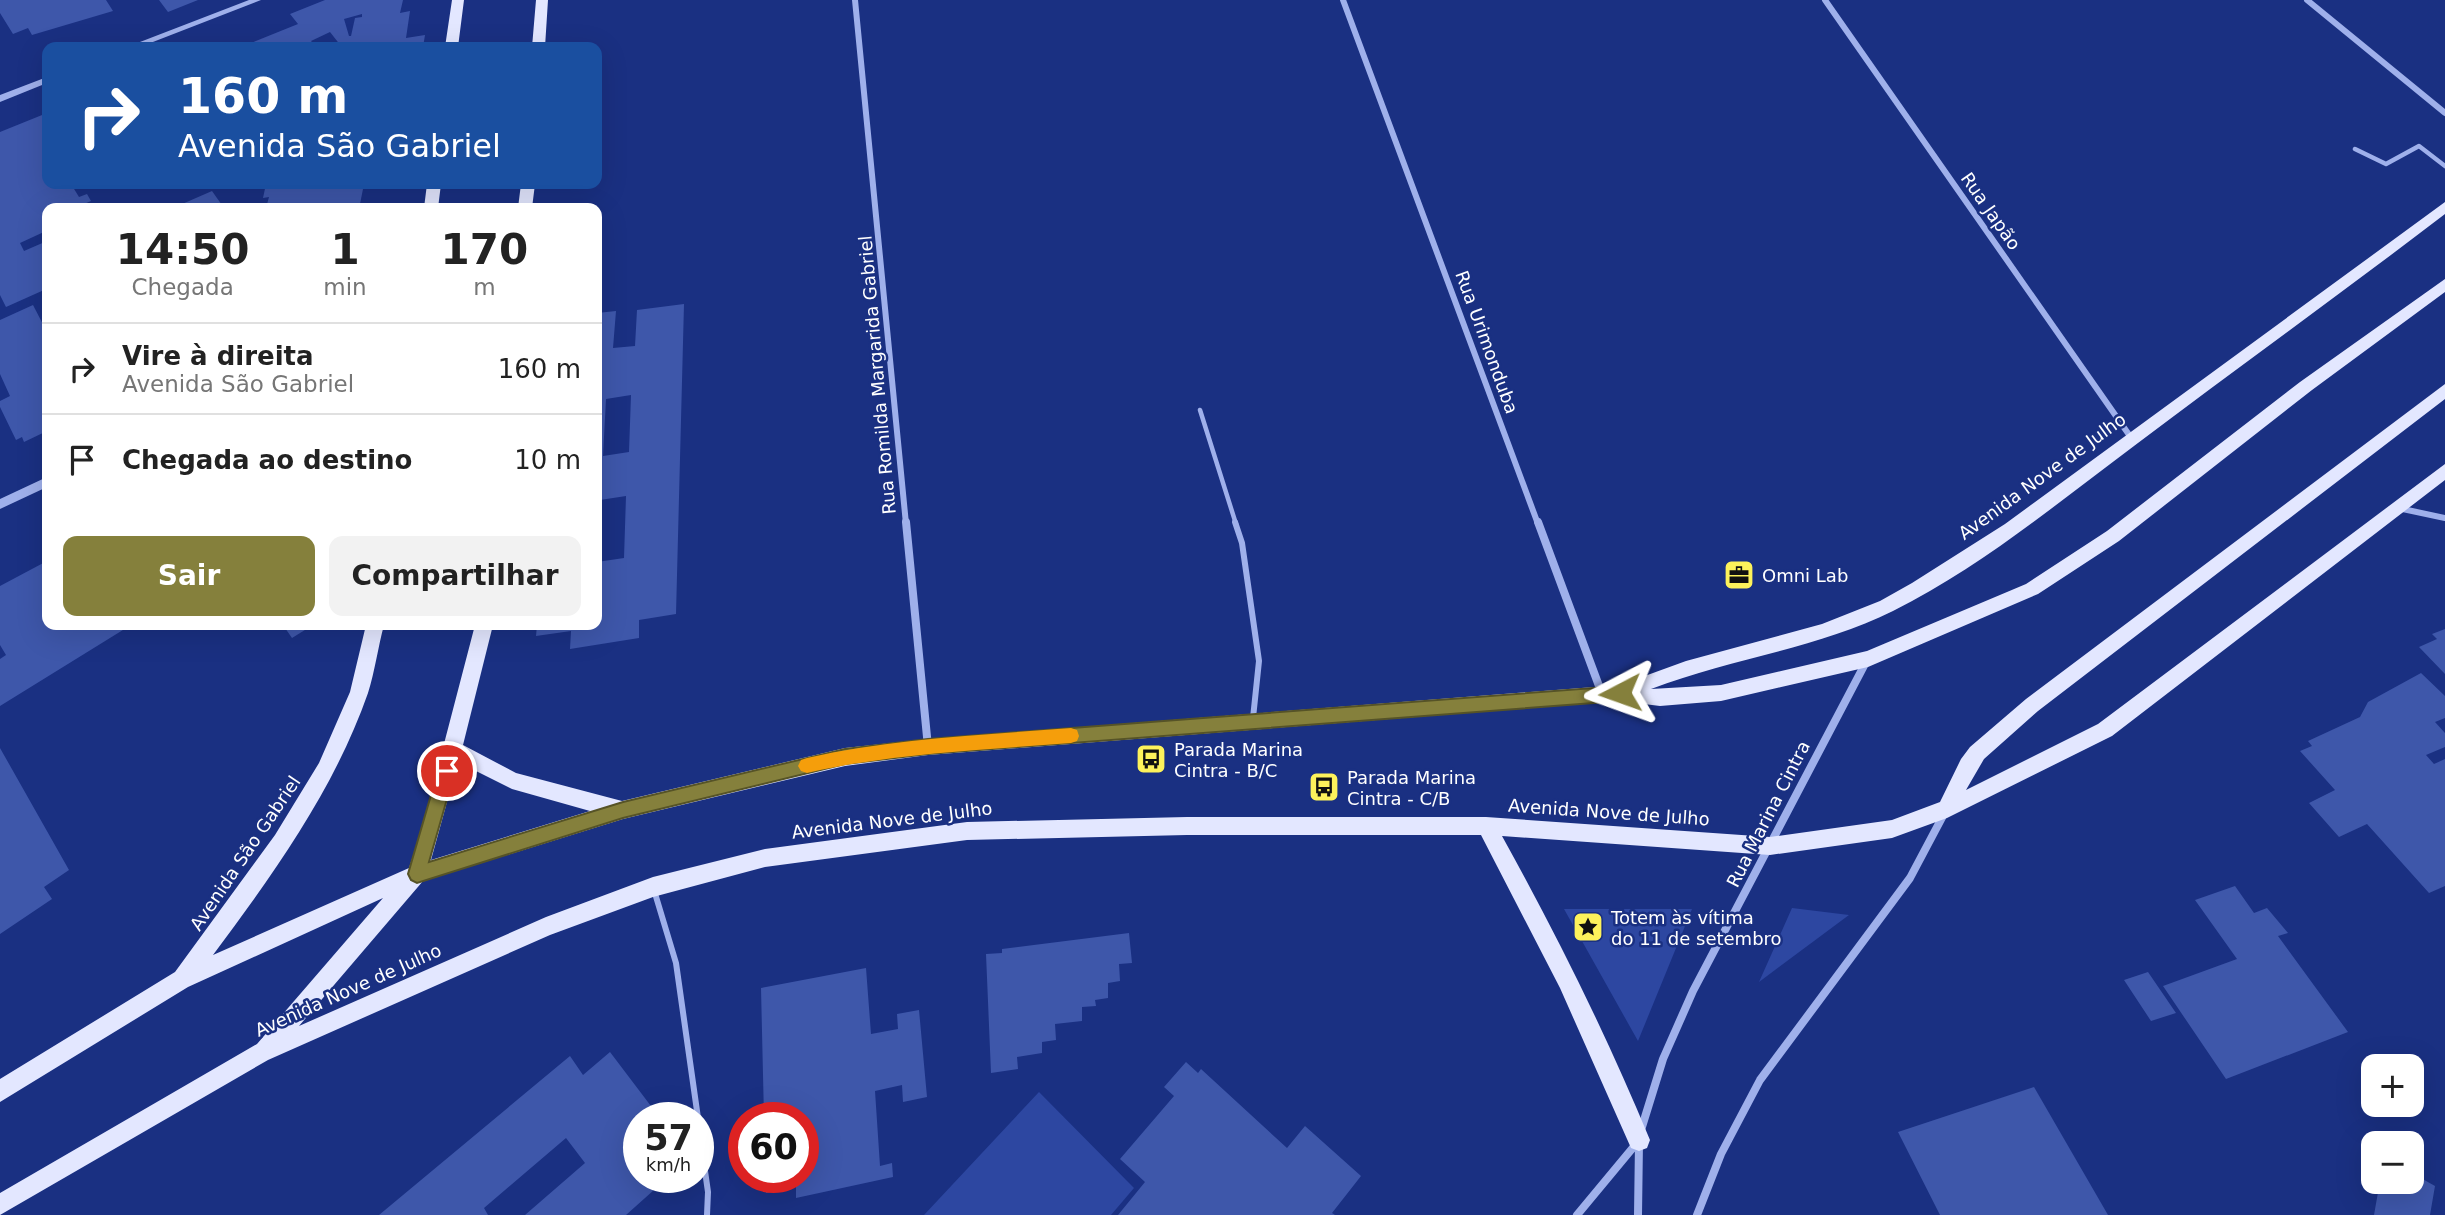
<!DOCTYPE html>
<html lang="pt">
<meta charset="utf-8">
<style>
:root{--surface:#fff;--page:#f2f2f2;--text:#222;--muted:#767676;--line:#e0e0e0;--accent:#85803c}
body{margin:0;font-family:"DejaVu Sans",sans-serif;background:var(--page);color:var(--text);height:100vh;display:flex;flex-direction:column;font-size:26px;white-space:nowrap}
*{box-sizing:border-box;margin:0}
p{font-size:23px;color:var(--muted)}
.icon{flex:none;width:38px;height:38px;fill:none;stroke:currentColor;stroke-width:2;stroke-linecap:round;stroke-linejoin:round}
.map{position:relative;flex:1;overflow:hidden}
.side{position:absolute;left:42px;top:203px;width:560px;height:427px;display:flex;flex-direction:column;background:var(--surface);border-radius:14px;box-shadow:0 7px 28px #0002}
.side>*{flex:none}
.hud{position:absolute;left:42px;top:42px;width:560px;height:147px;border-radius:14px;box-shadow:0 7px 28px #0002;background:#1a4fa0;color:#fff;overflow:hidden}
.tools{position:absolute;left:2361px;top:1054px;display:grid;gap:14px}
.tools a{display:grid;place-items:center;width:63px;height:63px;border-radius:14px;background:var(--surface);box-shadow:0 7px 28px #0002;font-size:35px}
.speed{position:absolute;left:623px;top:1102px;display:flex;gap:14px;font-size:35px;font-weight:700;text-align:center}
.speed>*{display:grid;place-content:center;width:91px;height:91px;border-radius:50%;background:var(--surface);box-shadow:0 7px 28px #0002;line-height:1}
.speed small{font-size:18px;font-weight:400}
.speed .limit{border:10px solid #d22;background:#fff;color:#111}
.pin{position:absolute;display:grid;place-items:center;width:60px;height:60px;color:#fff;margin:-30px;border:4px solid #fff;border-radius:50%;box-shadow:0 2px 7px #0007}
.me{position:absolute;width:77px;margin:-38px;rotate:266deg;stroke-linejoin:round;filter:drop-shadow(0 0 5px #0008)}
.turn{display:flex;align-items:center;gap:24px;height:147px;padding:0 21px;font-size:32px}
.turn .icon{width:91px;height:91px;stroke-width:2.5}
.turn b{display:block;font-size:49px;line-height:60px}
.eta{display:flex;justify-content:space-evenly;align-items:center;height:119px;text-align:center}
.eta b{font-size:42px;font-weight:600;line-height:49px}
.action{display:flex;gap:14px;margin-top:auto;padding:14px 21px}
.action a{flex:1;height:80px;border-radius:14px;background:var(--accent);color:#fff;font-size:28px;font-weight:600;line-height:80px;text-align:center}
.action a+a{background:var(--page);color:var(--text)}
ul{padding:0;list-style:none}
li{display:flex;align-items:center;gap:21px;height:91px;padding:0 21px;border-top:2px solid var(--line)}
li div{flex:1}
li b{display:block;font-size:26px}
li em{font-style:normal}
.map>svg:first-child{display:block}
.green{fill:#2d47a1}
.building{fill:#3e57aa;fill-rule:evenodd}
.lines{fill:none;stroke-linecap:round;stroke-linejoin:round}
.service-far1{stroke:#9fb0eb;stroke-width:4.5}
.service{stroke:#9fb0eb;stroke-width:6}
.minor-far1{stroke:#9fb0eb;stroke-width:6}
.minor{stroke:#9fb0eb;stroke-width:8}
.tertiary{fill:#9fb0eb;fill-rule:evenodd}
.primary{fill:#e3e7ff;fill-rule:evenodd}
.route{fill:#85803c;stroke:#565327;stroke-width:2}
.slow{fill:#f59e0b}
.labels{text-anchor:middle;dominant-baseline:central;stroke-width:5;stroke-linejoin:round;paint-order:stroke}
.street-label{font-size:18px;fill:#fff;stroke:#1a3082}
.poi-label{font-size:18px;fill:#fff;stroke:#1a3082;text-anchor:start}
</style>
<div class="map">
<svg width="2445" height="1215" viewBox="0 0 2445 1215">
<rect width="100%" height="100%" fill="#1a3082"/>
<path class="green" d="M 1792,908 L 1849,915 L 1759,982 Z
M 1564,909 L 1692,909 L 1638,1041 Z
M 1039,1092 L 1134,1188 L 1111,1215 L 924,1215 Z"/>
<path class="building" d="M 0,0 L 106,0 L 113,11 L 32,35 L 28,28 L 13,34 L 0,13 Z
M 159,0 L 198,0 L 168,12 Z
M 325,0 L 403,0 L 400,13 L 410,11 L 406,38 L 425,35 L 423,47 L 369,47 L 370,42 L 359,43 L 359,47 L 339,47 L 341,46 L 330,32 L 311,41 L 316,47 L 241,47 L 298,24 L 290,14 ZM 362,14 L 362,17 L 355,18 L 351,36 L 349,36 L 344,19 Z
M 47,113 L 47,151 L 45,152 L 47,157 L 47,184 L 71,184 L 79,197 L 87,194 L 91,201 L 75,208 L 47,208 L 47,220 L 42,223 L 46,231 L 20,243 L 24,251 L 47,241 L 47,296 L 44,290 L 6,307 L 0,295 L 0,132 Z
M 266,184 L 364,184 L 360,204 L 325,208 L 266,208 L 269,197 L 263,198 Z
M 212,191 L 224,208 L 173,208 Z
M 684,304 L 676,614 L 639,620 L 639,638 L 570,649 L 571,631 L 536,636 L 537,625 L 597,625 L 597,562 L 624,558 L 626,496 L 600,500 L 599,522 L 597,522 L 597,313 L 616,311 L 613,348 L 635,346 L 637,310 ZM 631,395 L 629,452 L 603,456 L 606,399 Z
M 33,305 L 47,332 L 47,431 L 24,442 L 22,437 L 16,440 L 0,407 L 0,401 L 10,396 L 0,374 L 0,320 Z
M 47,561 L 45,606 L 47,625 L 131,625 L 0,706 L 0,659 L 6,655 L 0,645 L 0,586 Z
M 283,625 L 313,625 L 292,638 Z
M 2445,629 L 2445,674 L 2419,647 L 2437,639 L 2432,634 Z
M 2421,673 L 2445,696 L 2445,718 L 2435,722 L 2445,733 L 2445,747 L 2426,755 L 2434,764 L 2445,759 L 2445,886 L 2429,893 L 2367,824 L 2339,837 L 2309,803 L 2335,790 L 2300,751 L 2312,746 L 2308,741 L 2360,717 L 2368,702 Z
M 0,748 L 69,870 L 44,887 L 52,899 L 0,934 Z
M 2235,886 L 2254,913 L 2267,908 L 2288,933 L 2278,936 L 2348,1032 L 2226,1079 L 2163,986 L 2237,959 L 2195,900 Z
M 1129,933 L 1132,963 L 1119,964 L 1120,981 L 1108,983 L 1108,998 L 1095,1000 L 1096,1006 L 1082,1007 L 1082,1021 L 1055,1024 L 1056,1040 L 1042,1042 L 1042,1053 L 1017,1057 L 1018,1069 L 991,1073 L 986,954 L 1002,953 L 1002,949 Z
M 866,968 L 871,1034 L 898,1029 L 897,1014 L 919,1010 L 927,1097 L 903,1102 L 902,1085 L 875,1091 L 880,1166 L 892,1163 L 893,1177 L 796,1198 L 796,1186 L 766,1193 L 766,1178 L 803,1178 L 803,1118 L 764,1118 L 761,988 Z
M 2148,972 L 2176,1013 L 2151,1021 L 2124,980 Z
M 610,1052 L 660,1118 L 639,1118 L 639,1178 L 661,1178 L 664,1181 L 626,1215 L 525,1215 L 585,1163 L 566,1138 L 484,1208 L 488,1215 L 379,1215 L 570,1056 L 583,1075 Z
M 1186,1062 L 1198,1073 L 1201,1069 L 1287,1148 L 1305,1126 L 1361,1176 L 1332,1213 L 1335,1215 L 1118,1215 L 1145,1182 L 1120,1159 L 1174,1096 L 1164,1087 Z
M 2034,1087 L 2108,1215 L 1940,1215 L 1898,1132 Z
M 2412,1173 L 2435,1186 L 2430,1215 L 2374,1215 L 2380,1181 L 2412,1181 Z"/>
<g class="lines">
<path class="service-far1" d="M 2355,149 L 2386,164 L 2419,146 L 2445,166
M 1200,410 L 1236,524"/>
<path class="service" d="M 1235,522 L 1242,543 L 1259,661 L 1253,718
M 654,890 L 676,963 L 698,1118
M 698,1122 L 708,1192 L 707,1215"/>
<path class="minor-far1" d="M 855,0 L 906,524
M 1343,0 L 1538,524
M 1825,0 L 2132,439
M 2307,0 L 2445,113
M 2398,508 L 2445,518"/>
<path class="minor" d="M 906,522 L 928,747
M 1538,522 L 1602,694
M 1641,1130 L 1663,1059 L 1693,991 L 1866,662
M 1577,1215 L 1636,1144
M 1638,1215 L 1639,1142
M 1697,1215 L 1721,1154 L 1760,1080 L 1910,878 L 1945,812"/>
<path class="tertiary" d="M 249,0 L 261,0 L 140,47 L 127,47 Z
M 47,77 L 47,83 L 0,102 L 0,95 Z
M 47,477 L 47,487 L 0,509 L 0,499 Z"/>
<path class="primary" d="M 452,0 L 464,0 L 458,47 L 445,47 Z
M 536,0 L 548,0 L 545,47 L 532,47 Z
M 427,184 L 441,184 L 438,208 L 424,208 Z
M 521,184 L 535,184 L 532,208 L 518,208 Z
M 2445,202 L 2445,214 C 2342,293 2237,368 2134,446 C 2056,504 1981,567 1893,611 C 1817,649 1731,658 1651,689 L 1721,685 L 1867,651 L 2026,584 L 2107,531 L 2300,382 L 2445,279 L 2445,292 L 2312,390 L 2119,541 L 2038,594 L 1868,667 L 1721,701 L 1660,706 L 1620,701 L 928,755 L 845,766 L 623,819 L 423,881 L 299,1026 L 546,917 L 653,877 L 765,849 L 967,822 L 1187,817 L 1486,817 L 1770,837 L 1892,820 L 1940,802 L 1961,759 L 1970,747 L 2026,699 L 2445,384 L 2445,399 L 2038,711 L 1984,759 L 1966,790 L 2098,724 L 2445,464 L 2445,480 L 2112,736 L 1947,818 L 1892,838 L 1770,855 L 1502,836 C 1557,935 1607,1036 1650,1140 L 1647,1148 L 1639,1151 L 1631,1148 L 1560,988 L 1481,835 L 1187,835 L 967,840 L 765,867 L 653,897 L 550,935 L 268,1060 L 0,1215 L 0,1193 L 257,1044 L 383,898 L 188,987 L 0,1102 L 0,1079 L 175,972 L 275,835 L 319,763 L 350,692 L 366,625 L 384,625 C 378,647 375,671 368,693 C 334,790 274,873 213,955 L 409,868 L 421,832 L 475,625 L 493,625 L 463,745 L 516,773 L 622,801 L 845,748 L 928,739 L 1620,685 L 1686,661 L 1822,624 L 1880,601 L 1912,583 L 2005,524 ZM 458,762 L 512,789 L 590,811 L 431,860 Z"/>
</g>
<path class="route" d="M 1620,686 L 1626,688 L 1628,693 L 1626,698 L 1620,701 L 928,754 L 845,764 L 623,818 L 417,883 L 411,880 L 408,874 L 438,771 L 441,765 L 447,763 L 453,765 L 455,771 L 429,862 L 623,802 L 845,749 L 928,739 Z"/>
<path class="slow" d="M 1071,728 L 1077,730 L 1079,736 L 1077,741 L 1071,743 C 983,750 893,753 807,773 L 801,771 L 798,766 L 801,760 L 807,758 C 893,738 983,735 1071,728 Z"/>
<defs>
<g id="office-square" transform="scale(1.575)"><rect x="-9" y="-9" width="18" height="18" rx="4" fill="#fdf25b" stroke="#1a3082"/><path d="M-6-3h4V-5.5h4V-3h4V5H-6ZM-1-4.5V-3h2v-1.5ZM-6 0V1H6V0Z" fill="#111"/></g>
<g id="bus-square" transform="scale(1.575)"><rect x="-9" y="-9" width="18" height="18" rx="4" fill="#fdf25b" stroke="#1a3082"/><path d="M-5-6H5V4H4V6H2V4H-2V6H-4V4H-5ZM-3.5-4V0h7V-4ZM-3.5 1.2v1.5H-2V1.2ZM2 1.2v1.5H3.5V1.2Z" fill="#111"/></g>
<g id="sight-square" transform="scale(1.575)"><rect x="-9" y="-9" width="18" height="18" rx="4" fill="#fdf25b" stroke="#1a3082"/><path d="M0-6L1.8-2.2L6-1.7L2.9 1.2L3.7 5.4L0 3.3L-3.7 5.4L-2.9 1.2L-6-1.7L-1.8-2.2Z" fill="#111"/></g>
</defs>
<g fill-rule="evenodd">
<use href="#office-square" x="1739" y="575"/>
<use href="#bus-square" x="1151" y="759"/>
<use href="#bus-square" x="1324" y="787"/>
<use href="#sight-square" x="1588" y="927"/>
</g>
<g class="labels">
<g class="street-label">
<text transform="translate(1991 211) rotate(55)">Rua Japão</text>
<text transform="translate(1487 342) rotate(70)">Rua Urimonduba</text>
<text transform="translate(877 375) rotate(-95)">Rua Romilda Margarida Gabriel</text>
<text transform="translate(2042 476) rotate(-36)">Avenida Nove de Julho</text>
<text transform="translate(1609 812) rotate(4)">Avenida Nove de Julho</text>
<text transform="translate(1768 814) rotate(-63)">Rua Marina Cintra</text>
<text transform="translate(892 820) rotate(-7)">Avenida Nove de Julho</text>
<text transform="translate(245 853) rotate(-56)">Avenida São Gabriel</text>
<text transform="translate(348 990) rotate(-24)">Avenida Nove de Julho</text>
</g>
<g class="poi-label">
<text x="1762" y="575">Omni Lab</text>
<text x="1174" y="749">Parada Marina<tspan x="1174" dy="21">Cintra - B/C</tspan></text>
<text x="1347" y="777">Parada Marina<tspan x="1347" dy="21">Cintra - C/B</tspan></text>
<text x="1611" y="917">Totem às vítima<tspan x="1611" dy="21">do 11 de setembro</tspan></text>
</g>
</g>
</svg>
<div class="tools">
<a>+</a>
<a>−</a>
</div>
<div class="speed"><div>57<small>km/h</small></div><div class="limit">60</div></div>
<div class="pin" style="left:447px;top:771px;background:#d93025"><svg class="icon" aria-label="arrive" viewBox="0 0 24 24"><path d="M6 21V4h12l-3 4 3 4H6"/></svg></div>
<svg class="me" style="left:1620px;top:693px" viewBox="-20 -20 40 40"><path d="M0-17L14 15 0 8-14 15z" fill="#85803c" stroke="#fff" stroke-width="4"/></svg>
<div class="hud">
<div class="turn"><svg class="icon" aria-label="right" viewBox="0 0 24 24"><path d="M7 20v-9h11M14 6l5 5-5 5"/></svg><div><b>160 m</b>Avenida São Gabriel</div></div>
</div>
<section class="side">
<div class="eta">
<div><b>14:50</b><p>Chegada</p></div>
<div><b>1</b><p>min</p></div>
<div><b>170</b><p>m</p></div>
</div>
<ul>
<li><svg class="icon" aria-label="right" viewBox="0 0 24 24"><path d="M7 20v-9h11M14 6l5 5-5 5"/></svg><div><b>Vire à direita</b><p>Avenida São Gabriel</p></div><em>160 m</em></li>
<li><svg class="icon" aria-label="arrive" viewBox="0 0 24 24"><path d="M6 21V4h12l-3 4 3 4H6"/></svg><div><b>Chegada ao destino</b></div><em>10 m</em></li>
</ul>
<div class="action"><a>Sair</a><a>Compartilhar</a></div>
</section>
</div>
